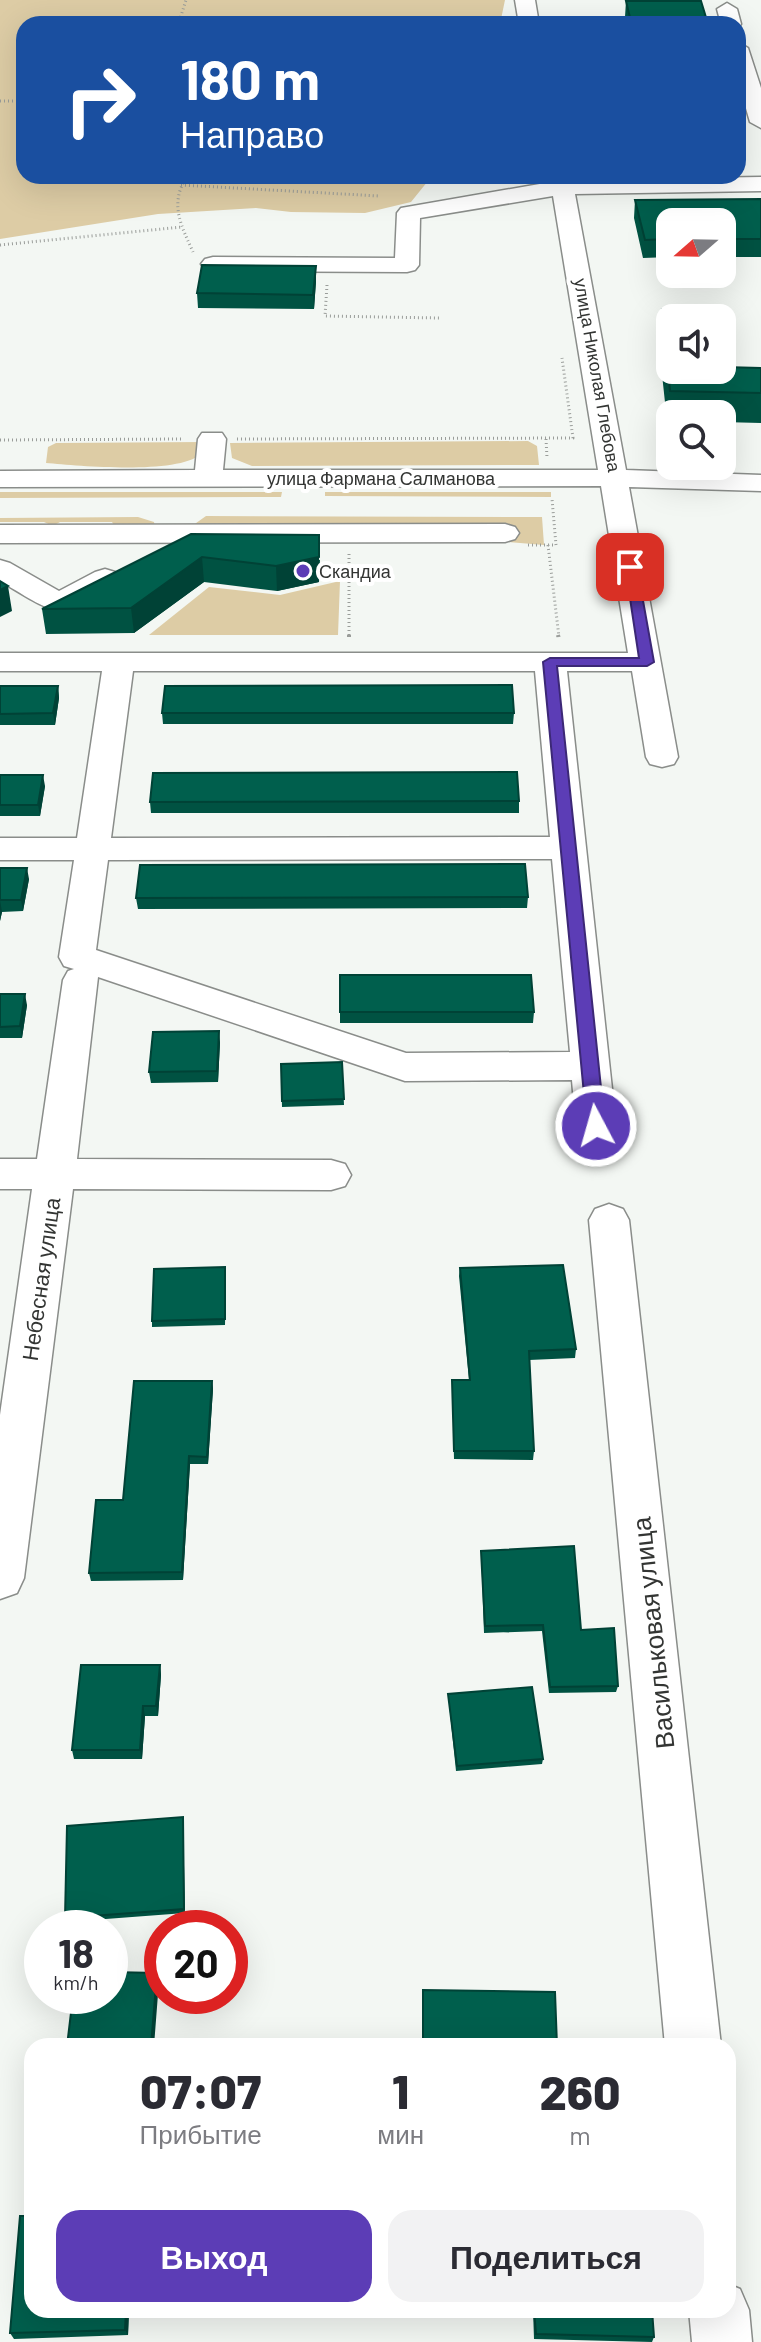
<!DOCTYPE html>
<html lang="ru">
<meta charset="utf-8">
<style>
:root{--surface:#fff;--page:#f2f2f3;--text:#2b2b33;--muted:#7c7c81;--accent:#5c3db6}
body{margin:0;font-family:Barlow,sans-serif;background:var(--page);color:var(--text);height:100vh;display:flex;flex-direction:column;font-size:30px;white-space:nowrap}
*{box-sizing:border-box;margin:0}
p{font-size:26px;color:var(--muted)}
.icon{flex:none;width:44px;height:44px;fill:none;stroke:currentColor;stroke-width:2;stroke-linecap:round;stroke-linejoin:round}
.map{position:relative;flex:1;overflow:hidden}
.side{position:absolute;left:24px;top:2038px;width:712px;height:280px;display:flex;flex-direction:column;background:var(--surface);border-radius:24px;box-shadow:0 8px 32px #0002}
.side>*{flex:none}
.banner{position:absolute;left:16px;top:16px;width:730px;height:168px;border-radius:24px;box-shadow:0 8px 32px #0002;background:#1a4fa0;color:#fff;overflow:hidden}
.needle{width:52px;rotate:250deg}
.controls{position:absolute;left:656px;top:208px;display:grid;gap:16px}
.controls a{display:grid;place-items:center;width:80px;height:80px;border-radius:16px;background:var(--surface);box-shadow:0 8px 32px #0002;font-size:40px}
.speed{position:absolute;left:24px;top:1910px;display:flex;gap:16px;font-size:40px;font-weight:700;text-align:center}
.speed>*{display:grid;place-content:center;width:104px;height:104px;border-radius:50%;background:var(--surface);box-shadow:0 8px 32px #0002;line-height:1}
.speed small{font-size:20px;font-weight:400}
.speed .limit{border:12px solid #d22;background:#fff;color:#111}
.pin{position:absolute;display:grid;place-items:center;width:68px;height:68px;color:#fff;margin:-34px;border-radius:16px;box-shadow:0 4px 12px #0006}
.me{position:absolute;width:88px;margin:-44px;rotate:354deg;stroke-linejoin:round;filter:drop-shadow(0 0 6px #0008)}
.turn{display:flex;align-items:center;gap:28px;height:168px;padding:0 32px;font-size:36px}
.turn .icon{width:104px;height:104px;stroke-width:2.5}
.turn b{display:block;font-size:56px;line-height:68px}
.eta{display:flex;justify-content:space-evenly;align-items:center;height:136px;text-align:center}
.eta b{font-size:48px;font-weight:800;line-height:56px}
.action{display:flex;gap:16px;margin-top:auto;padding:16px 32px}
.action a{flex:1;height:92px;border-radius:24px;background:var(--accent);color:#fff;font-size:32px;font-weight:800;line-height:92px;text-align:center}
.action a+a{background:var(--page);color:var(--text)}
.map>svg:first-child{display:block}
.green{fill:#ddcca5}
.lines{fill:none;stroke-linecap:round;stroke-linejoin:round}
.minor-casing{stroke:#8a8d8a;stroke-width:3}
.path-far1{stroke:#9a9d9a;stroke-width:3;stroke-dasharray:1 3;stroke-linecap:butt}
.path{stroke:#9a9d9a;stroke-width:4;stroke-dasharray:2 5;stroke-linecap:butt}
.minor{fill:#fff;fill-rule:evenodd}
.wall{fill:#005242}
.shaded-wall{fill:#004236}
.building{fill:#005f4d;stroke:#004236;stroke-width:2}
.route{fill:#5c3db6;stroke:#3c2876;stroke-width:2}
.poi-dot{fill:#5c3db6;stroke:#fff;stroke-width:3}
.labels{text-anchor:middle;dominant-baseline:central;stroke-width:8;stroke-linejoin:round;paint-order:stroke}
.far-street-label{font-size:18px;fill:#333533;stroke:#fff}
.far-poi-label{font-size:18px;fill:#333533;stroke:#fff;text-anchor:start}
.street-label{font-size:22px;fill:#333533;stroke:#fff}
.near-street-label{font-size:26px;fill:#333533;stroke:#fff}
</style>
<div class="map">
<svg width="761" height="2342" viewBox="0 0 761 2342">
<rect width="100%" height="100%" fill="#f3f7f3"/>
<path class="green" d="M 0,0 L 505,0 L 500,24 L 24,24 L 24,176 L 432,176 L 411,202 L 365,213 L 291,212 L 256,208 L 158,214 L 0,239 Z
M 528,441 L 537,446 L 539,465 L 252,466 L 232,458 L 230,443 Z
M 204,442 L 201,454 C 177,475 80,466 46,463 L 48,447 L 56,443 Z
M 0,492 L 282,492 L 281,497 L 0,498 Z
M 325,492 L 551,492 L 551,497 L 325,496 Z
M 206,516 L 542,517 L 544,545 L 508,542 L 505,533 L 398,533 L 393,523 L 228,524 L 215,533 L 182,533 Z
M 138,517 L 154,522 L 156,533 L 119,533 L 112,522 L 60,522 L 53,526 L 44,522 L 0,522 L 0,518 Z
M 340,581 L 338,635 L 149,635 L 209,587 L 280,595 Z"/>
<g class="lines">
<g class="minor-casing">
<path id="minor" d="M 515,0 L 535,0 L 539,24 L 519,24 Z
M 727,3 L 737,9 L 741,24 L 738,28 L 738,24 L 721,24 L 717,9 Z
M 738,42 L 748,48 L 761,88 L 761,128 L 750,122 L 738,81 Z
M 550,176 L 572,176 L 573,180 L 761,177 L 761,191 L 575,194 L 626,470 L 761,475 L 761,491 L 629,487 L 678,757 L 674,764 L 662,767 L 650,764 L 646,757 L 632,671 L 567,671 L 616,1126 L 610,1136 L 596,1141 L 582,1136 L 576,1126 L 572,1080 L 405,1081 L 98,977 L 77,1159 L 331,1160 L 345,1164 L 351,1175 L 345,1186 L 331,1190 L 73,1189 L 24,1578 L 17,1593 L 0,1599 L 0,1415 L 32,1189 L 0,1189 L 0,1159 L 37,1159 L 63,980 L 68,971 L 74,969 L 64,966 L 59,957 L 74,860 L 0,860 L 0,838 L 77,838 L 102,671 L 0,671 L 0,653 L 628,653 L 601,486 L 0,487 L 0,471 L 195,470 L 198,439 L 202,433 L 222,433 L 226,439 L 223,470 L 598,470 L 553,196 L 420,218 L 419,265 L 415,270 L 407,272 L 213,271 L 205,269 L 201,264 L 205,259 L 213,257 L 395,258 L 397,213 L 401,208 L 551,182 ZM 133,671 L 535,671 L 550,837 L 111,838 ZM 552,859 L 570,1052 L 406,1053 L 96,950 L 108,860 Z
M 505,524 L 515,527 L 519,533 L 515,539 L 505,542 L 0,543 L 0,525 Z
M 0,560 L 10,563 L 59,591 L 95,572 L 105,569 L 115,572 L 120,578 L 115,584 C 52,618 62,618 0,581 Z
M 609,1204 L 623,1209 L 629,1220 L 721,2046 L 665,2046 L 589,1220 L 595,1209 Z
M 728,2284 L 740,2289 L 749,2310 L 752,2342 L 692,2342 L 689,2310 L 728,2310 Z"/>
</g>
<path class="path-far1" d="M 183,24 L 180,19 L 186,0
M 0,101 L 24,101
M 187,176 C 169,204 181,225 193,252
M 181,185 L 379,196
M 0,245 L 182,227
M 327,285 L 325,316 L 439,318
M 237,439 L 573,438 L 562,358
M 546,439 L 547,458
M 0,440 L 183,439
M 528,545 L 556,545 L 552,499
M 548,545 L 559,637
M 349,554 L 349,637"/>
<path class="path" d="M 349,635 L 349,639
M 558,635 L 559,640"/>
<use href="#minor" class="minor"/>
</g>
<path class="wall" d="M 626,1 L 708,24 L 626,22 L 625,17 Z
M 761,199 L 761,257 L 722,257 L 722,222 L 670,222 L 670,257 L 643,258 L 634,218 L 635,200 Z
M 316,266 L 316,281 L 314,309 L 198,308 L 197,293 Z
M 662,309 L 723,367 L 761,368 L 761,423 L 722,422 L 722,414 L 670,414 L 670,421 L 667,421 L 658,337 Z
M 191,534 L 320,560 L 319,582 L 277,591 L 204,582 L 134,633 L 46,634 L 42,609 Z
M 0,686 L 58,686 L 59,698 L 55,725 L 0,725 Z
M 162,713 L 514,713 L 513,724 L 163,724 Z
M 0,775 L 45,786 L 40,816 L 0,816 Z
M 519,801 L 519,813 L 151,813 L 150,802 Z
M 0,868 L 29,879 L 23,911 L 2,912 L 0,921 Z
M 528,897 L 527,908 L 138,909 L 136,898 Z
M 340,975 L 534,1012 L 533,1023 L 340,1023 Z
M 0,994 L 27,1005 L 22,1038 L 0,1038 Z
M 220,1042 L 218,1082 L 151,1083 L 149,1072 Z
M 342,1062 L 344,1105 L 282,1107 L 281,1064 Z
M 460,1268 L 576,1349 L 575,1358 L 529,1360 L 534,1451 L 533,1460 L 454,1459 L 452,1380 L 469,1380 L 459,1276 Z
M 226,1273 L 225,1325 L 152,1327 L 152,1321 Z
M 212,1381 L 213,1389 L 208,1464 L 190,1464 L 183,1580 L 91,1581 L 89,1573 Z
M 481,1551 L 618,1686 L 616,1692 L 549,1693 L 542,1631 L 484,1633 Z
M 160,1665 L 161,1675 L 158,1716 L 145,1716 L 142,1759 L 74,1759 L 72,1750 Z
M 448,1694 L 543,1759 L 542,1764 L 456,1771 Z
M 183,1817 L 185,1913 L 66,1922 L 65,1918 Z
M 129,2310 L 128,2335 L 14,2339 L 10,2333 Z
M 533,2310 L 652,2310 L 654,2337 L 652,2342 L 534,2339 Z"/>
<path class="shaded-wall" d="M 316,266 L 316,281 L 314,309 L 313,295 Z
M 319,535 L 319,582 L 277,591 L 276,566 Z
M 202,557 L 204,582 L 134,633 L 131,608 Z
M 8,586 L 12,611 L 0,617 L 0,590 Z
M 58,686 L 59,698 L 55,725 L 53,713 Z
M 43,775 L 45,786 L 40,816 L 38,805 Z
M 27,868 L 29,879 L 23,911 L 21,900 Z
M 0,900 L 2,912 L 0,921 Z
M 25,994 L 27,1005 L 22,1038 L 20,1026 Z
M 219,1031 L 220,1042 L 218,1082 L 217,1071 Z
M 212,1381 L 213,1389 L 208,1464 L 207,1457 Z
M 189,1456 L 190,1464 L 183,1580 L 182,1572 Z
M 160,1665 L 161,1675 L 158,1716 L 156,1706 Z
M 143,1706 L 145,1716 L 142,1759 L 140,1750 Z
M 157,1973 L 159,1981 L 154,2046 L 151,2046 Z
M 126,2310 L 129,2310 L 128,2335 L 125,2330 Z"/>
<path class="building" d="M 626,1 L 701,1 L 708,24 L 615,24 L 614,22 L 631,22 Z
M 761,199 L 761,239 L 722,239 L 722,222 L 670,222 L 670,239 L 645,240 L 635,200 Z
M 202,265 L 316,266 L 313,295 L 197,293 Z
M 662,309 L 715,310 L 716,318 L 670,318 L 670,370 L 722,370 L 722,358 L 723,367 L 761,368 L 761,393 L 670,391 Z
M 191,534 L 319,535 L 319,557 L 276,566 L 202,557 L 131,608 L 42,609 Z
M 0,581 L 8,586 L 0,590 Z
M 512,685 L 514,713 L 162,713 L 165,686 Z
M 0,686 L 58,686 L 53,713 L 0,714 Z
M 517,772 L 519,801 L 150,802 L 153,773 Z
M 0,775 L 43,775 L 38,805 L 0,805 Z
M 525,864 L 528,897 L 136,898 L 140,865 Z
M 0,868 L 27,868 L 21,900 L 0,900 Z
M 340,975 L 531,975 L 534,1012 L 340,1012 Z
M 0,994 L 25,994 L 20,1026 L 0,1027 Z
M 219,1031 L 217,1071 L 149,1072 L 153,1032 Z
M 342,1062 L 344,1099 L 282,1101 L 281,1064 Z
M 563,1265 L 576,1349 L 529,1351 L 534,1451 L 454,1451 L 452,1380 L 470,1380 L 460,1268 Z
M 225,1267 L 225,1319 L 152,1321 L 154,1269 Z
M 134,1381 L 212,1381 L 207,1457 L 189,1456 L 182,1572 L 89,1573 L 96,1500 L 123,1500 Z
M 574,1546 L 581,1630 L 614,1628 L 618,1686 L 550,1687 L 543,1625 L 485,1626 L 481,1551 Z
M 81,1665 L 160,1665 L 156,1706 L 143,1706 L 140,1750 L 72,1750 Z
M 532,1687 L 543,1759 L 457,1766 L 448,1694 Z
M 183,1817 L 184,1909 L 65,1918 L 67,1826 Z
M 110,1972 L 157,1973 L 151,2046 L 67,2046 L 73,1996 L 110,1996 Z
M 423,1990 L 555,1992 L 557,2046 L 423,2046 Z
M 20,2216 L 32,2216 L 32,2310 L 126,2310 L 125,2330 L 10,2333 Z
M 534,2310 L 652,2310 L 654,2337 L 536,2334 Z"/>
<path class="route" d="M 625,565 L 637,567 L 654,662 L 647,666 L 557,666 L 605,1126 L 596,1133 L 587,1126 L 543,662 L 550,658 L 639,658 Z"/>
<circle class="poi-dot" cx="303" cy="571" r="8"/>
<g class="labels">
<g class="far-street-label">
<text transform="translate(598 375) rotate(80)">улица Николая Глебова</text>
<text x="381" y="478">улица Фармана Салманова</text>
</g>
<g class="far-poi-label">
<text x="319" y="571">Скандиа</text>
</g>
<g class="street-label">
<text transform="translate(40 1279) rotate(-82)">Небесная улица</text>
</g>
<g class="near-street-label">
<text transform="translate(652 1633) rotate(-96)">Васильковая улица</text>
</g>
</g>
</svg>
<div class="controls">
<a><svg class="needle" viewBox="-14 -14 28 28"><path d="M0-13l5 13h-10z" fill="#e53935"/><path d="M0 13l5-13h-10z" fill="#7c7c81"/></svg></a>
<a><svg class="icon" aria-label="sound" viewBox="0 0 24 24"><path d="M4 9h4l5-4v14l-5-4H4zM17 9q2 3 0 6"/></svg></a>
<a><svg class="icon" aria-label="search" viewBox="0 0 24 24"><circle cx="10" cy="10" r="6"/><path d="M15 15l6 6"/></svg></a>
</div>
<div class="speed"><div>18<small>km/h</small></div><div class="limit">20</div></div>
<div class="pin" style="left:630px;top:567px;background:#d93025"><svg class="icon" aria-label="arrive" viewBox="0 0 24 24"><path d="M6 21V4h12l-3 4 3 4H6"/></svg></div>
<svg class="me" style="left:596px;top:1126px" viewBox="-20 -20 40 40"><circle r="17" fill="#5c3db6" stroke="#fff" stroke-width="3"/><path d="M0-11L8 9 0 5-8 9z" fill="#fff"/></svg>
<div class="banner">
<div class="turn"><svg class="icon" aria-label="right" viewBox="0 0 24 24"><path d="M7 20v-9h11M14 6l5 5-5 5"/></svg><div><b>180 m</b>Направо</div></div>
</div>
<section class="side">
<div class="eta">
<div><b>07:07</b><p>Прибытие</p></div>
<div><b>1</b><p>мин</p></div>
<div><b>260</b><p>m</p></div>
</div>
<div class="action"><a>Выход</a><a>Поделиться</a></div>
</section>
</div>
